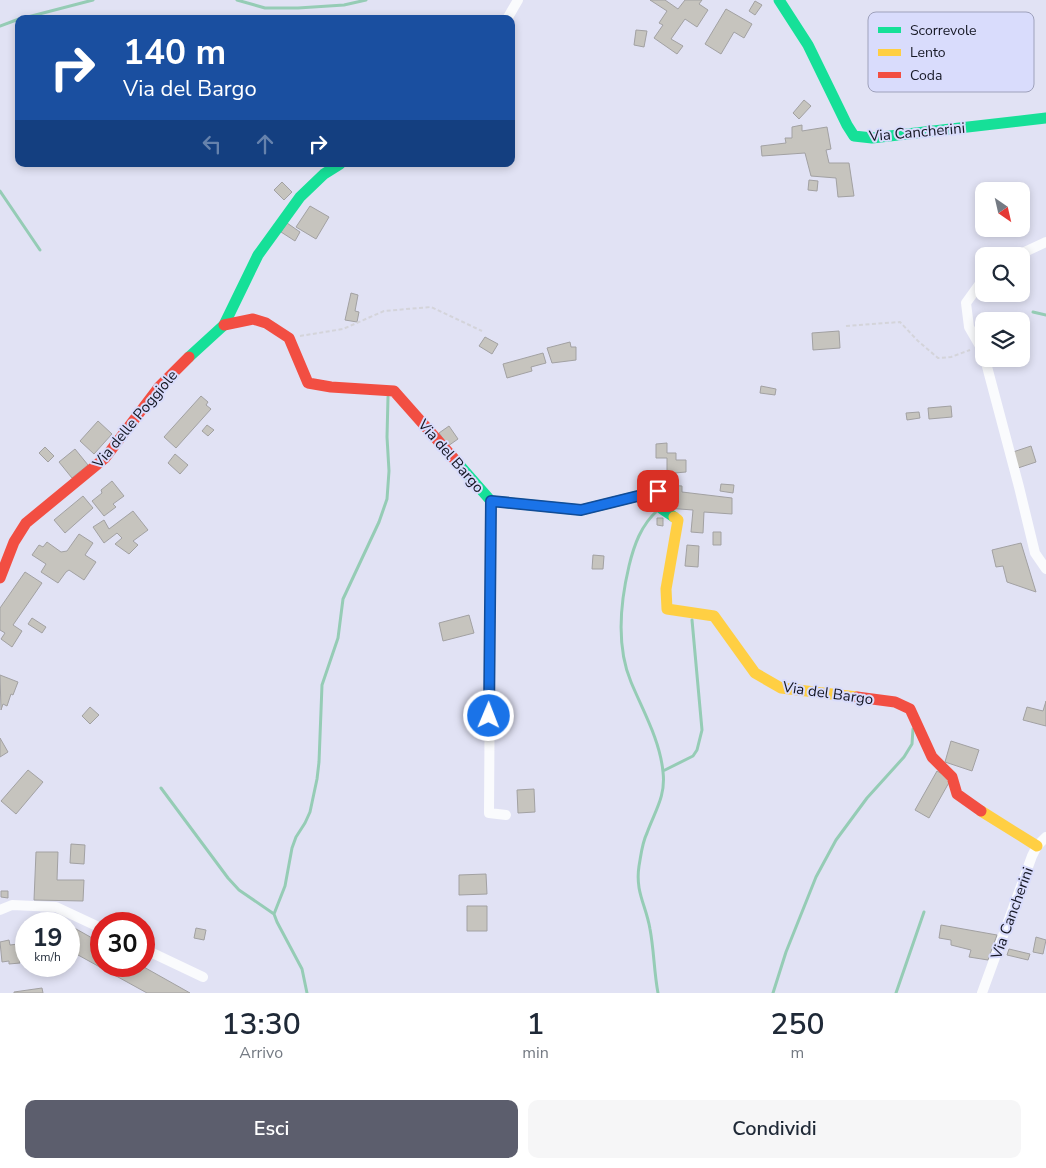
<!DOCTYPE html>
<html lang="it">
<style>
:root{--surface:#fff;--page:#f6f6f7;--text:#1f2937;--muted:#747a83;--accent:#5c5e6d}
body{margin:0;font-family:"Nunito Sans",sans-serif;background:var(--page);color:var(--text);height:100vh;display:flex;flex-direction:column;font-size:19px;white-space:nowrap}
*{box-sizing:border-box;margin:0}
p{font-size:16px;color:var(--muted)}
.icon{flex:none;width:28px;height:28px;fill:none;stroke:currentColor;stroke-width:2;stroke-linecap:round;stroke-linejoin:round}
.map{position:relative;height:993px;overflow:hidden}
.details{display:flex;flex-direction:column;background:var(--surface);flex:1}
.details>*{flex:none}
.guide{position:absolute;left:15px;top:15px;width:500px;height:152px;border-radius:10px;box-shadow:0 2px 8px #0003;background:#1a4fa0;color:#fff;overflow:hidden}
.needle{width:32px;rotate:146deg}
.fabs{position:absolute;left:975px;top:182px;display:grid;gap:10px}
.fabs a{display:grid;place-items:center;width:55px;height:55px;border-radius:10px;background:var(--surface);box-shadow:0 2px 8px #0003;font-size:25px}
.speed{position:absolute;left:15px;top:912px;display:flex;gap:10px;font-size:25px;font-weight:700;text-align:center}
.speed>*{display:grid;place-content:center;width:65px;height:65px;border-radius:50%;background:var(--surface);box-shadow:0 2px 8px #0003;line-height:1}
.speed small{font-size:12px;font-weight:400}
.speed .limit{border:8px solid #d22;background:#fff;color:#111}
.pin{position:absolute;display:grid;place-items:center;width:42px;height:42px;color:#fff;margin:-21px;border-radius:10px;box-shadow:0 2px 8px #0006}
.me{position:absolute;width:55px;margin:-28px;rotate:1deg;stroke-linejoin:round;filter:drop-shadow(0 0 4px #0008)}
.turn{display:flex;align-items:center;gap:18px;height:105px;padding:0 25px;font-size:22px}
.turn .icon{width:65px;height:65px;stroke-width:2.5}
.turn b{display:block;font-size:35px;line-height:42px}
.lanes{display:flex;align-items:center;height:48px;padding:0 25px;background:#0003;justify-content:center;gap:25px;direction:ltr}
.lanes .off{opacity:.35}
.eta{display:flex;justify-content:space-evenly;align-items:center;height:85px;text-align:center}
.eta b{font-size:30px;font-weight:600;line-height:35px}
.cta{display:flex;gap:10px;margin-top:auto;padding:10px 25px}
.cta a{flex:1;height:58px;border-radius:10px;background:var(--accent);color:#fff;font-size:20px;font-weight:600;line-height:58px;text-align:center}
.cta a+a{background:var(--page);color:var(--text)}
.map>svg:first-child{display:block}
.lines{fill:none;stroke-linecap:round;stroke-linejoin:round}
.stream{stroke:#95ccb5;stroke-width:3}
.building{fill:#c6c4be;stroke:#a2a1a2}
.path{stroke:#d4d4da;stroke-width:2;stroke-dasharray:4 2.5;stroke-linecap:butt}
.street{stroke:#fafbfd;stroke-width:10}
.fast{stroke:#16e098;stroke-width:11}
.slow{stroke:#ffcf43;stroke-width:11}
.jam{stroke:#f24e42;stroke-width:11}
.route-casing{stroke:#114b97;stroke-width:12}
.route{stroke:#1a73e8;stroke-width:9}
.labels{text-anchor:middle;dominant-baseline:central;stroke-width:4;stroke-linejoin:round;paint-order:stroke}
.street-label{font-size:15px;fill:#151724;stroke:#d9dcfc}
.key{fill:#d9dcfc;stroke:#9ea1bb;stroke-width:1}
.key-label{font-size:14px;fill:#151724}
</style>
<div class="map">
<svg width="1046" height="993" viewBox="0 0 1046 993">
<rect width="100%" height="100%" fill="#e1e2f4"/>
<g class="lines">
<path class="stream" d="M 237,0 L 265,8 L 298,8 L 344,5 L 366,0
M 20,19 L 93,0
M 0,26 L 19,19
M 0,191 L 40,250
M 1033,312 L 1046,315
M 658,510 C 641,525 634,545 629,566 C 620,604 616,646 631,682 C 643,711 660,740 663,772 C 666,796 655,811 647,833 C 642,843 641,855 639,866 C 635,892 646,905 650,929 C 654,950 654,972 658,993
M 663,771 L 693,756 L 697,750 L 702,730 L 692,620
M 161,788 L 228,878 L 239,890 L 274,914
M 307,993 L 302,969 L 277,922 L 274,914 L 285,886 L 292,848 L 296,837 L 305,823 L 310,812 L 317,779 L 319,762 L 322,685 L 338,638 L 343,599 L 379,522 L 387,499 L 389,471 L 387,437 L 388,397
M 773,993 L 786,952 L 816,877 L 836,840 L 867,798 L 904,757 L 912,744 L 913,729
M 896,993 L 924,912"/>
</g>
<path class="building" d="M 650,0 L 665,0 L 678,9 L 685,0 L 702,0 L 699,4 L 708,10 L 697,27 L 685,19 L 671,39 L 683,46 L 677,54 L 654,38 L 663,25 L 659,23 L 667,11 Z
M 755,1 L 762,5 L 755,15 L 749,11 Z
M 726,9 L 752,24 L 744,38 L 734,32 L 721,54 L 705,44 Z
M 636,30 L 647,31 L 644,47 L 634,45 Z
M 804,100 L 811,106 L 799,119 L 793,113 Z
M 802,125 L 802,131 L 827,127 L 831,149 L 826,150 L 829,163 L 849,163 L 854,196 L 838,197 L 836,178 L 811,176 L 805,153 L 762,156 L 761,146 L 786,143 L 785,138 L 792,138 L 792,127 Z
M 809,180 L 818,181 L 817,191 L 808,190 Z
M 282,182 L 292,192 L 284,200 L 274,190 Z
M 310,206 L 329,217 L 316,239 L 296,227 Z
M 287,223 L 300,232 L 295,241 L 281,232 Z
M 351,293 L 358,295 L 355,311 L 359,312 L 357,322 L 345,320 Z
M 839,331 L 840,348 L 813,350 L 812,333 Z
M 485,337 L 498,344 L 492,354 L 479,346 Z
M 570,342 L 571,347 L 576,347 L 576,360 L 552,363 L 547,348 Z
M 543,353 L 546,363 L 531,367 L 532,371 L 507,378 L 503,364 Z
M 761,386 L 776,389 L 775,395 L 760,393 Z
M 201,396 L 208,402 L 206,405 L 211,409 L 176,448 L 164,437 Z
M 951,406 L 952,417 L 929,419 L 928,408 Z
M 919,412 L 920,418 L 907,420 L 906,413 Z
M 98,421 L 112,434 L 94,454 L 80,441 Z
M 207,425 L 214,430 L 208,436 L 202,431 Z
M 449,426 L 458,439 L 448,446 L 439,433 Z
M 667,443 L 667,453 L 676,453 L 676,460 L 686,460 L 686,472 L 675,473 L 675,478 L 667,478 L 667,458 L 656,458 L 656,444 Z
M 1031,446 L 1036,462 L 1018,468 L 1013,452 Z
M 45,447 L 54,456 L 48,462 L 39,453 Z
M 75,449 L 88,465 L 72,478 L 59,462 Z
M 175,454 L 188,465 L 180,474 L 168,463 Z
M 112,481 L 124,496 L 113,504 L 116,507 L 104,516 L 92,501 L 102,493 L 101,490 Z
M 721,484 L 734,485 L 733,493 L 720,491 Z
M 668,485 L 682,486 L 682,492 L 732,498 L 732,514 L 704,512 L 703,533 L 691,532 L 693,510 L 666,508 Z
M 83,496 L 93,508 L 65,533 L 54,520 Z
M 654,496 L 655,506 L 640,508 L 638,497 Z
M 133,511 L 148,530 L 133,541 L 138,545 L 129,554 L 115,544 L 122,538 L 117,533 L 104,543 L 93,527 L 104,520 L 109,529 Z
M 657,518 L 663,518 L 663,526 L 657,525 Z
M 713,532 L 721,532 L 721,545 L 713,545 Z
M 79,534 L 93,543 L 85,555 L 96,562 L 84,580 L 69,570 L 66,572 L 58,583 L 41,572 L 46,564 L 32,555 L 39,545 L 43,547 L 47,542 L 61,552 L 67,551 Z
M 1021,543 L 1036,592 L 1007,582 L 1003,566 L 996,567 L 992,550 Z
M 687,545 L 699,546 L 698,567 L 685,566 Z
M 593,555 L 604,556 L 603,569 L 592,569 Z
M 25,572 L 42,583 L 13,625 L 22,631 L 12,647 L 1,639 L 5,633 L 0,630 L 0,608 Z
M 469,615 L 474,633 L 443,641 L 439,623 Z
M 32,618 L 46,627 L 42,633 L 28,624 Z
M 0,675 L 18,682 L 13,695 L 11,694 L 7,706 L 3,704 L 1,710 Z
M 1046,701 L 1046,726 L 1023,720 L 1027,707 L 1043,711 Z
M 90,707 L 99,715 L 90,724 L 82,716 Z
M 0,738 L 8,752 L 0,757 Z
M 951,741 L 979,750 L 972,771 L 945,762 Z
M 28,770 L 43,782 L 16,814 L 1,801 Z
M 937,771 L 951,779 L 929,818 L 915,810 Z
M 534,789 L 535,812 L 518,813 L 517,790 Z
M 71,844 L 85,845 L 84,864 L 70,863 Z
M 36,852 L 58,852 L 57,880 L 84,880 L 83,901 L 34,900 Z
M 486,874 L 487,894 L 459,895 L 459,875 Z
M 1,891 L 8,891 L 8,898 L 1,897 Z
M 467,906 L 487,906 L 487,931 L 467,931 Z
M 48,914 L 66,924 L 44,924 Z
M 69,925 L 101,943 L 101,966 L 142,966 L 190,993 L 147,993 L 69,950 Z
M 941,925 L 997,935 L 988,960 L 969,957 L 971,950 L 951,945 L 951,940 L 939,938 Z
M 196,928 L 206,930 L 204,940 L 194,938 Z
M 1036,937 L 1046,940 L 1043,954 L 1033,952 Z
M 9,940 L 10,945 L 18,944 L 20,963 L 9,964 L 9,961 L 2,962 L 0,942 Z
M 1009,949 L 1030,954 L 1028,960 L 1007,955 Z
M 42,988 L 43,993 L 14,993 L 14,992 Z"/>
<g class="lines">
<path class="path" d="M 846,326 L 900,322 L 918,341 L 938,358 L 951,357 L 970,350
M 300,336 L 343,329 L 384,311 L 431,307 L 482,331"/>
<path class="street" d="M 507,19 L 518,0
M 1016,256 L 1046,242
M 984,278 L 966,303 L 969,327 L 984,353
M 985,359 L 1019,487 L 1035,553 L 1046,569
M 491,501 L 489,813 L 506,815
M 0,910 L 12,905 L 56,907 L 101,928
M 144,949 L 203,977
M 982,993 L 1032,856 L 1037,846 L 1046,837"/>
<path class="fast" d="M 779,0 L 808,45 L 847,125 L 854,136 L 872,138 L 1046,118
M 189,357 L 224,325 L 258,255 L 300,197 L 324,174 L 340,164
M 456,461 L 491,501 L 581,510 L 658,491 L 662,509 L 674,517"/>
<path class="slow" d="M 674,517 L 678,520 L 666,589 L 667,609 L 714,616 L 755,673 L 781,688 L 857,697
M 981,811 L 1037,846"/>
<path class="jam" d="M 224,325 L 253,319 L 266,323 L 289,338 L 308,383 L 331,387 L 394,391 L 456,461
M 0,578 L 14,542 L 26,523 L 105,458 L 159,387 L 189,357
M 857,697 L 895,702 L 910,709 L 932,757 L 952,777 L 957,794 L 981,811"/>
</g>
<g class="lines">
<g class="route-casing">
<path id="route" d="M 489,716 L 491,501 L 581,510 L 658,491"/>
</g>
<use href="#route" class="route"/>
</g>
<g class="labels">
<g class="street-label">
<text transform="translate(917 132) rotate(-5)">Via Cancherini</text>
<text transform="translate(135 419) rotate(-50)">Via delle Poggiole</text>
<text transform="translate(451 456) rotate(49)">Via del Bargo</text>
<text transform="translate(828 693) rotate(8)">Via del Bargo</text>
<text transform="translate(1012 913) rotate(-70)">Via Cancherini</text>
</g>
</g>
<rect x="868" y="12" width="166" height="80" rx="8" class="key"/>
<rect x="878" y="27" width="23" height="6" fill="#16e098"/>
<rect x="878" y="49" width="23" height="7" fill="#ffcf43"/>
<rect x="878" y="72" width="23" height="6" fill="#f24e42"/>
<g class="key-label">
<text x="910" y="35">Scorrevole</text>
<text x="910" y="57">Lento</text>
<text x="910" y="80">Coda</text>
</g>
</svg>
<div class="fabs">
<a><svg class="needle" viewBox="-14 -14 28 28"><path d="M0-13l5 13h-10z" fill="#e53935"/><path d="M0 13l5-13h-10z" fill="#747a83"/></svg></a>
<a><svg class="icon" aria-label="search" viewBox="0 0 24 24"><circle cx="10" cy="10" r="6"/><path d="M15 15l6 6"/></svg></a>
<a><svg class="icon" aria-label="layers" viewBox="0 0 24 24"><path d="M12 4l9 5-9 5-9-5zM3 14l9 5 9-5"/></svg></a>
</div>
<div class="speed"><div>19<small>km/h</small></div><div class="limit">30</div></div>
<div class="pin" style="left:658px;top:491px;background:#d93025"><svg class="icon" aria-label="arrive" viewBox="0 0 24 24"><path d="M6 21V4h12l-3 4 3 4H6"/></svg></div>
<svg class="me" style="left:489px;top:716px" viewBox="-20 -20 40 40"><circle r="17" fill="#1a73e8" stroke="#fff" stroke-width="3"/><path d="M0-11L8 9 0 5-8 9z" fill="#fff"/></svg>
<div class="guide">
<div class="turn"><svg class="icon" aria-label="right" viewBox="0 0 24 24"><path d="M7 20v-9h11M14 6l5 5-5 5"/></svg><div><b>140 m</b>Via del Bargo</div></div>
<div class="lanes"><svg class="icon off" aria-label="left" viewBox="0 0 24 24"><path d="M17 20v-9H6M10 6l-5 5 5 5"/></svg><svg class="icon off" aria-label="ahead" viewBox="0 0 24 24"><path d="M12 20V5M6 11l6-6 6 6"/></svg><svg class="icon" aria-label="right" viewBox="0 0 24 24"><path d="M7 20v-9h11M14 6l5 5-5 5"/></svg></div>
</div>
</div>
<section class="details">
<div class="eta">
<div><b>13:30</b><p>Arrivo</p></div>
<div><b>1</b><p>min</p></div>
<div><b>250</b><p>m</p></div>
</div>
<div class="cta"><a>Esci</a><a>Condividi</a></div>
</section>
